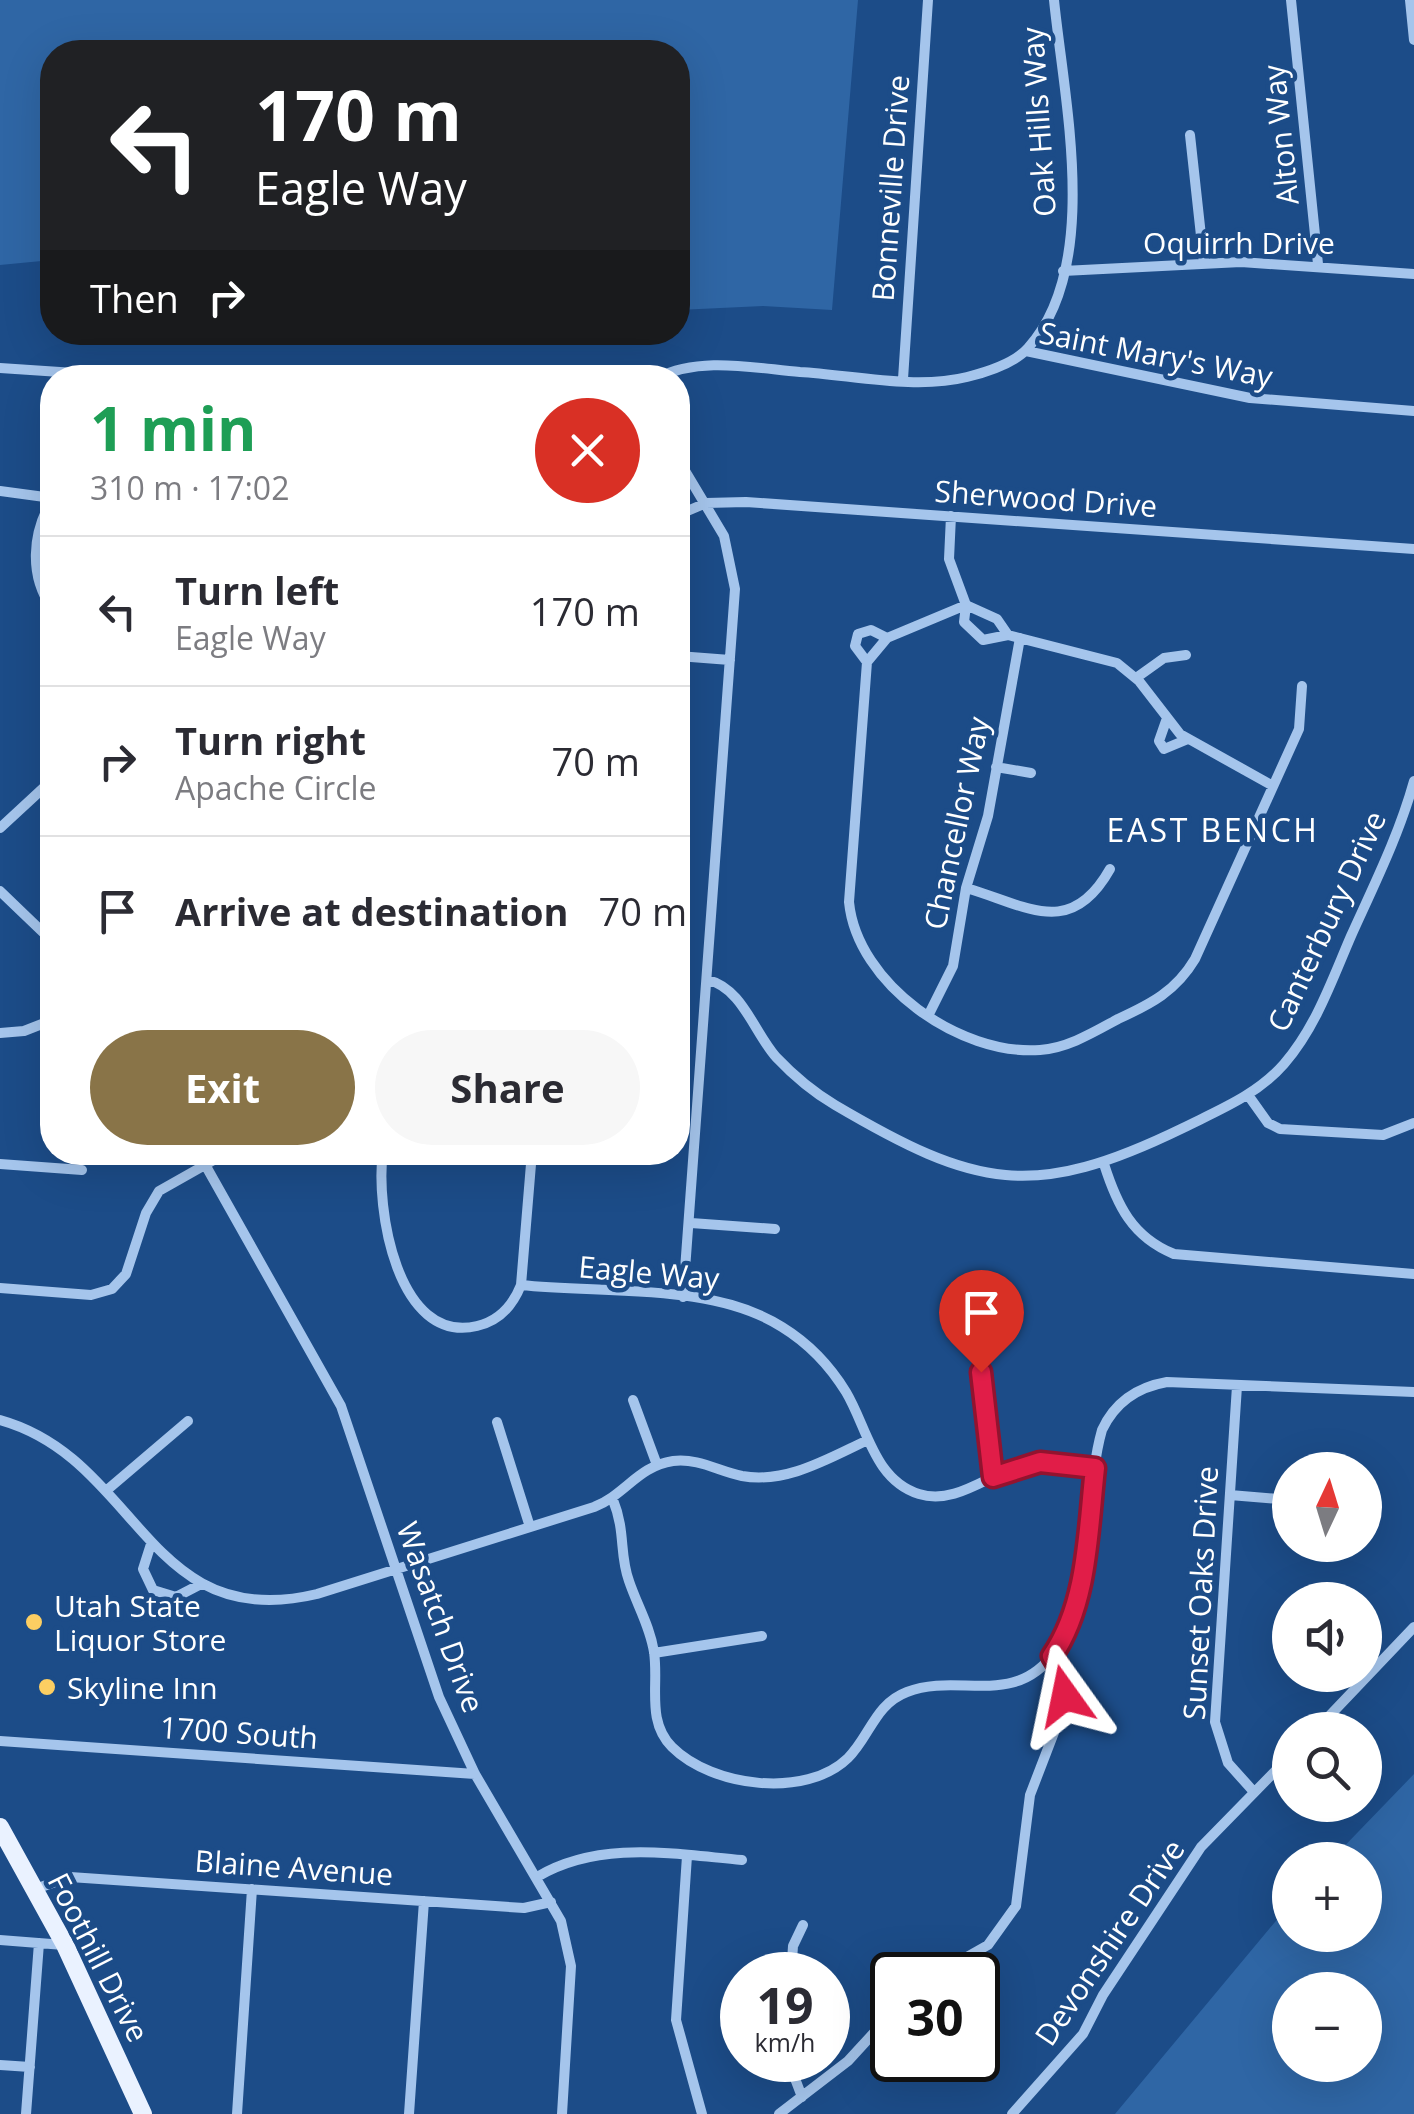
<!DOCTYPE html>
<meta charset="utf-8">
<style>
:root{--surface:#fff;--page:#f7f7f7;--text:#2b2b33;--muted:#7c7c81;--line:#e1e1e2;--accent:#897448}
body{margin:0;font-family:"Open Sans",sans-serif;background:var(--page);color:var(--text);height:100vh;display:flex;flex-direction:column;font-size:38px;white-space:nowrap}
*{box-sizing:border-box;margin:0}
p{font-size:32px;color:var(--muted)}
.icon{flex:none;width:55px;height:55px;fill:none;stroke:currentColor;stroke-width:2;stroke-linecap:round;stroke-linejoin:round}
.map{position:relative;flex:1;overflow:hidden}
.sheet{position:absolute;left:40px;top:365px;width:650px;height:800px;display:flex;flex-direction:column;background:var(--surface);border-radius:40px;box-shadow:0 10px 40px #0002}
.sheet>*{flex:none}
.top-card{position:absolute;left:40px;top:40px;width:650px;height:305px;border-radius:40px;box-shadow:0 10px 40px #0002;background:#202124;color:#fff;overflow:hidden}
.needle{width:65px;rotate:4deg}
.controls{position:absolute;left:1272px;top:1452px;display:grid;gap:20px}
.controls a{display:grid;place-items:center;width:110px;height:110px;border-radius:50%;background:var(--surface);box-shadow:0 10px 40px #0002;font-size:50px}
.speed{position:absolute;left:720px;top:1952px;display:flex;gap:20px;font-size:50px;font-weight:700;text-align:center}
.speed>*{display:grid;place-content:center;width:130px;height:130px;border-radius:50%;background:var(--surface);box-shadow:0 10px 40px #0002;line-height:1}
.speed small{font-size:25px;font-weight:400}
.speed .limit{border:5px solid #111;border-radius:15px;background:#fff;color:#111}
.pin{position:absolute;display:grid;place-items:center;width:85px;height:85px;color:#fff;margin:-102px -42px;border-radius:50% 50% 50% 0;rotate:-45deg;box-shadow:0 0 10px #0007}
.pin .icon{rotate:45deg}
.me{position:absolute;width:110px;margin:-55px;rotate:348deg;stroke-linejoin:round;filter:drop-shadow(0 0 8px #0008)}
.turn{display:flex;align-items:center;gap:35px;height:210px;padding:0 50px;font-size:45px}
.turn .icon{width:130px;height:130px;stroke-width:2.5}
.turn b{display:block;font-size:70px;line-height:85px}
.then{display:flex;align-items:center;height:95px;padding:0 50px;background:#0003;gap:20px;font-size:38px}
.round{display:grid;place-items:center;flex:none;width:105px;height:105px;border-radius:52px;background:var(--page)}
.head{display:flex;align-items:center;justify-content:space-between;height:170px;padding:0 50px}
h1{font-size:60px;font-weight:700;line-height:75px;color:#1e9e55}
.primary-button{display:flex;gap:20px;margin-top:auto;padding:20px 50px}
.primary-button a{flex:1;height:115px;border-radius:60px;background:var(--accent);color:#fff;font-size:40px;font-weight:700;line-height:115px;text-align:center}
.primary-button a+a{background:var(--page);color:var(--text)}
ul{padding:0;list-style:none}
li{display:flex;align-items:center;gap:30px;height:150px;padding:0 50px;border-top:2px solid var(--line)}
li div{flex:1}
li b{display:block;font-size:38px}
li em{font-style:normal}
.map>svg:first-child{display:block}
.green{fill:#2f66a5;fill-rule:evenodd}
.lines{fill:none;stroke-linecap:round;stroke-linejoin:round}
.minor{stroke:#a5c5ec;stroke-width:10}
.primary{stroke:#eaf2ff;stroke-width:18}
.route-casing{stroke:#92132f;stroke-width:25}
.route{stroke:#e11d48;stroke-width:18}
.poi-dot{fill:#fcce62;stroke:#1c4c88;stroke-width:4}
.labels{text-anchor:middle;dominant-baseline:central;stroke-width:9;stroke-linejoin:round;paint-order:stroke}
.street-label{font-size:30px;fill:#fff;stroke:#1c4c88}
.poi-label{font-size:30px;fill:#fff;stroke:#1c4c88;text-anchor:start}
.neighbourhood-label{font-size:32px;letter-spacing:2.5px;fill:#fff;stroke:#1c4c88}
</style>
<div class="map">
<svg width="1414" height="2114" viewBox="0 0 1414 2114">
<rect width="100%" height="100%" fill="#1c4c88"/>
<path class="green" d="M 0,0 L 858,0 L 832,310 L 763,306 L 678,310 L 678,52 L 52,52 L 52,260 L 0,265 Z
M 1414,1774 L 1414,2114 L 1115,2114 L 1290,1904 L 1290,1935 L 1365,1935 L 1365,1860 L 1331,1860 ZM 1290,1990 L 1365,1990 L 1365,2065 L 1290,2065 Z"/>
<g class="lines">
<path class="minor" d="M 1291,0 L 1318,264
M 1410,0 L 1414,40
M 1190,135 L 1204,263
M 1063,271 L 1241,262 L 1414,274
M 1026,351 L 1250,398 L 1414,411
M 0,368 L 150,378
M 657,378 C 700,356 753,368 800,372 C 852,375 915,390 967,377 C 987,372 1014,364 1028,348 C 1102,266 1064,100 1054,0
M 903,379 L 928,0
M 678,459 L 724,536 L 735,589 L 683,1297
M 0,491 L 52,498
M 52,500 C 32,533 29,576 52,608
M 678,515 L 706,503 L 746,502 L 1414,549
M 951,516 L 949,559 L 966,605 L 964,622 L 983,640 L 1008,635 L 1117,663 L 1139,681 L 1180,734 L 1273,786
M 966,605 L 887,638 L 867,662 L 849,902 C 857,984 960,1056 1040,1050 C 1068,1048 1094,1032 1118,1019 C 1151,1004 1176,991 1195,959 L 1299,729 L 1302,686
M 966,605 L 997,619 L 1008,635
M 678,656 L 730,660
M 867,662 L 855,646 L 858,634 L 871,630 L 887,638
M 1136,678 L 1164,658 L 1186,655
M 1166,721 L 1159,741 L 1164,749 L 1188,739
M 996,767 L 1031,773
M 0,828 L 52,780
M 966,888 C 1026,905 1070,940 1110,869
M 0,891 L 52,941
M 708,980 C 742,988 754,1032 776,1057 C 793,1075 813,1092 835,1105 C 976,1188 1033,1201 1183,1128 C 1219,1110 1257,1095 1284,1064 C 1316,1027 1332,980 1351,936 C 1374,885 1399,835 1414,781
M 929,1014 L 953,966 L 966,888 L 988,816 L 1020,638
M 0,1033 L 24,1031 L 52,1020
M 1248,1095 L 1268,1123 L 1280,1129 L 1383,1135 L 1414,1123
M 198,1152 L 341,1406 L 439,1697 L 475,1774 L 561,1921 L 571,1966 L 562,2114
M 383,1152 C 375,1207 397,1345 477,1326 C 499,1321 513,1305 521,1285 L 532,1152
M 0,1164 L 82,1170
M 1104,1164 C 1117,1205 1132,1237 1174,1254 L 1414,1274
M 691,1223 L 775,1229
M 521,1285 C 602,1294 712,1282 782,1327 C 808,1343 830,1366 846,1392 C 867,1427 874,1480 919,1494 C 955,1505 986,1476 1019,1466 C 1044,1459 1070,1464 1095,1468
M 0,1288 L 91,1295 L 112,1289 L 126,1274 L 146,1213 L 159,1191 L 228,1152
M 981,1372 L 993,1477
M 1237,1386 L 1215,1722 L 1228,1763 L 1254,1792
M 633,1400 L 657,1465
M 0,1420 C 140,1459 146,1635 317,1594 L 594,1507 C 625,1495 638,1466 673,1461 C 699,1458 718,1471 742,1476 C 787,1484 829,1458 868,1440
M 497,1422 L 530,1527
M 107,1490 L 188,1421
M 1230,1495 L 1290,1500
M 613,1500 C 626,1532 619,1554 629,1581 C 637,1605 650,1626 654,1652 C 659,1685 646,1721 672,1747 C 712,1787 806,1799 848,1758 C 870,1736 875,1704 907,1692 C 958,1672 1014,1709 1055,1652 C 1099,1590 1082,1500 1102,1430 C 1115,1402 1138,1387 1167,1382 L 1414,1392
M 151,1544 L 143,1569 L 153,1590 L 176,1597 L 201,1584
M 654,1653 L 762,1636
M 1316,1730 L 1414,1627
M 0,1741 L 475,1774
M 687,1856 L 676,2020 L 702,2114
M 537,1877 C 599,1840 673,1854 742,1860
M 35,1889 L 70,1877 L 524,1908 L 551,1902
M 0,1940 L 64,1945
M 791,1975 L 793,1946 L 803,1925
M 935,1975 L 988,1945 L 1016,1906 L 1030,1795 L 1065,1704 L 1063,1674 L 1052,1656
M 788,2060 L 802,2097
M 0,2065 L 30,2067
M 26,2114 L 39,1943
M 237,2114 L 252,1889
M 409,2114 L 424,1901
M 779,2114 L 848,2061 L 892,2013
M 1012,2114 L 1083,2034 L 1103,1995 L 1201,1847 L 1290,1756"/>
<path class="primary" d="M 0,1827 L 65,1945 L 143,2114"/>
</g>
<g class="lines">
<g class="route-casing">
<path id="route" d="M 981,1372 L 993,1477 L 1040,1462 L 1095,1468 C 1088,1530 1088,1604 1052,1656 L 1063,1674 L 1065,1696"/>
</g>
<use href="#route" class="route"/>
</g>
<g class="poi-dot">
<circle cx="34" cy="1622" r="10"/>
<circle cx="47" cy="1687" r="10"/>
</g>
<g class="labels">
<g class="street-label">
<text transform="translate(1038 122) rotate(-94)">Oak Hills Way</text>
<text transform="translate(1280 135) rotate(-96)">Alton Way</text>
<text transform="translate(890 188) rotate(-86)">Bonneville Drive</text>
<text x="1239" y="242">Oquirrh Drive</text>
<text transform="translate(1156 354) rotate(11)">Saint Mary's Way</text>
<text transform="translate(1046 498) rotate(4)">Sherwood Drive</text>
<text transform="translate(956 823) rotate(-78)">Chancellor Way</text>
<text transform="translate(1326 921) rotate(-65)">Canterbury Drive</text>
<text transform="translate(649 1272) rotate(5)">Eagle Way</text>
<text transform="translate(1200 1593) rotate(-87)">Sunset Oaks Drive</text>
<text transform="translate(441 1617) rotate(70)">Wasatch Drive</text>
<text transform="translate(239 1732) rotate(4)">1700 South</text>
<text transform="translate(294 1867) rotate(4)">Blaine Avenue</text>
<text transform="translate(1109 1942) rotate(-56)">Devonshire Drive</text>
<text transform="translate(99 1957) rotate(63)">Foothill Drive</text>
</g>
<g class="poi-label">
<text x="54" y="1605">Utah State<tspan x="54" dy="34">Liquor Store</tspan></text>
<text x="67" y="1687">Skyline Inn</text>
</g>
<g class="neighbourhood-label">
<text x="1213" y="829">EAST BENCH</text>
</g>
</g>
</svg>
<div class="controls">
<a><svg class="needle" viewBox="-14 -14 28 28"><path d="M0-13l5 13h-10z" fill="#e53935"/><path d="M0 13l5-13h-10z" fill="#7c7c81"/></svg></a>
<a><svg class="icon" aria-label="sound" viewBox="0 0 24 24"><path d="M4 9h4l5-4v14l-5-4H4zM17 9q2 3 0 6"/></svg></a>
<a><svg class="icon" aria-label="search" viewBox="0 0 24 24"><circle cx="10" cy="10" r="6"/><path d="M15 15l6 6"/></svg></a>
<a>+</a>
<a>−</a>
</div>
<div class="speed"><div>19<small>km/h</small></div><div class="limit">30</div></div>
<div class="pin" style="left:981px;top:1372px;background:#d93025"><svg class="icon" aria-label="arrive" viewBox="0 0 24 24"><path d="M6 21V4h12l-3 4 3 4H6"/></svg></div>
<svg class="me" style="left:1065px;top:1696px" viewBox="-20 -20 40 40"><path d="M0-17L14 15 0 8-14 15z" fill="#e11d48" stroke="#fff" stroke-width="4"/></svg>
<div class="top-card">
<div class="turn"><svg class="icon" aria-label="left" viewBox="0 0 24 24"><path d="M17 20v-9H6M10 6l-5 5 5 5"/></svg><div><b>170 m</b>Eagle Way</div></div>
<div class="then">Then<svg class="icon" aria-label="right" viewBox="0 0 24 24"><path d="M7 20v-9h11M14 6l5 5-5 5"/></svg></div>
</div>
<section class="sheet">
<div class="head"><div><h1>1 min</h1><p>310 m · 17:02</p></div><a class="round" style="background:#d93025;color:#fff"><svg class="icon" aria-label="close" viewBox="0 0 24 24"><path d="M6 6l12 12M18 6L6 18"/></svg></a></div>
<ul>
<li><svg class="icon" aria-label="left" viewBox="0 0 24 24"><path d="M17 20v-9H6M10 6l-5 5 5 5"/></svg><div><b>Turn left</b><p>Eagle Way</p></div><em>170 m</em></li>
<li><svg class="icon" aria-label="right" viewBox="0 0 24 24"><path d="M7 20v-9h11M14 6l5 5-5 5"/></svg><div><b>Turn right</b><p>Apache Circle</p></div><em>70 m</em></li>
<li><svg class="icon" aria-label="arrive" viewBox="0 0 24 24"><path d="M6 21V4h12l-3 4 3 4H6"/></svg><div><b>Arrive at destination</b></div><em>70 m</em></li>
</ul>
<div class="primary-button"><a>Exit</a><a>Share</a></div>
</section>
</div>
